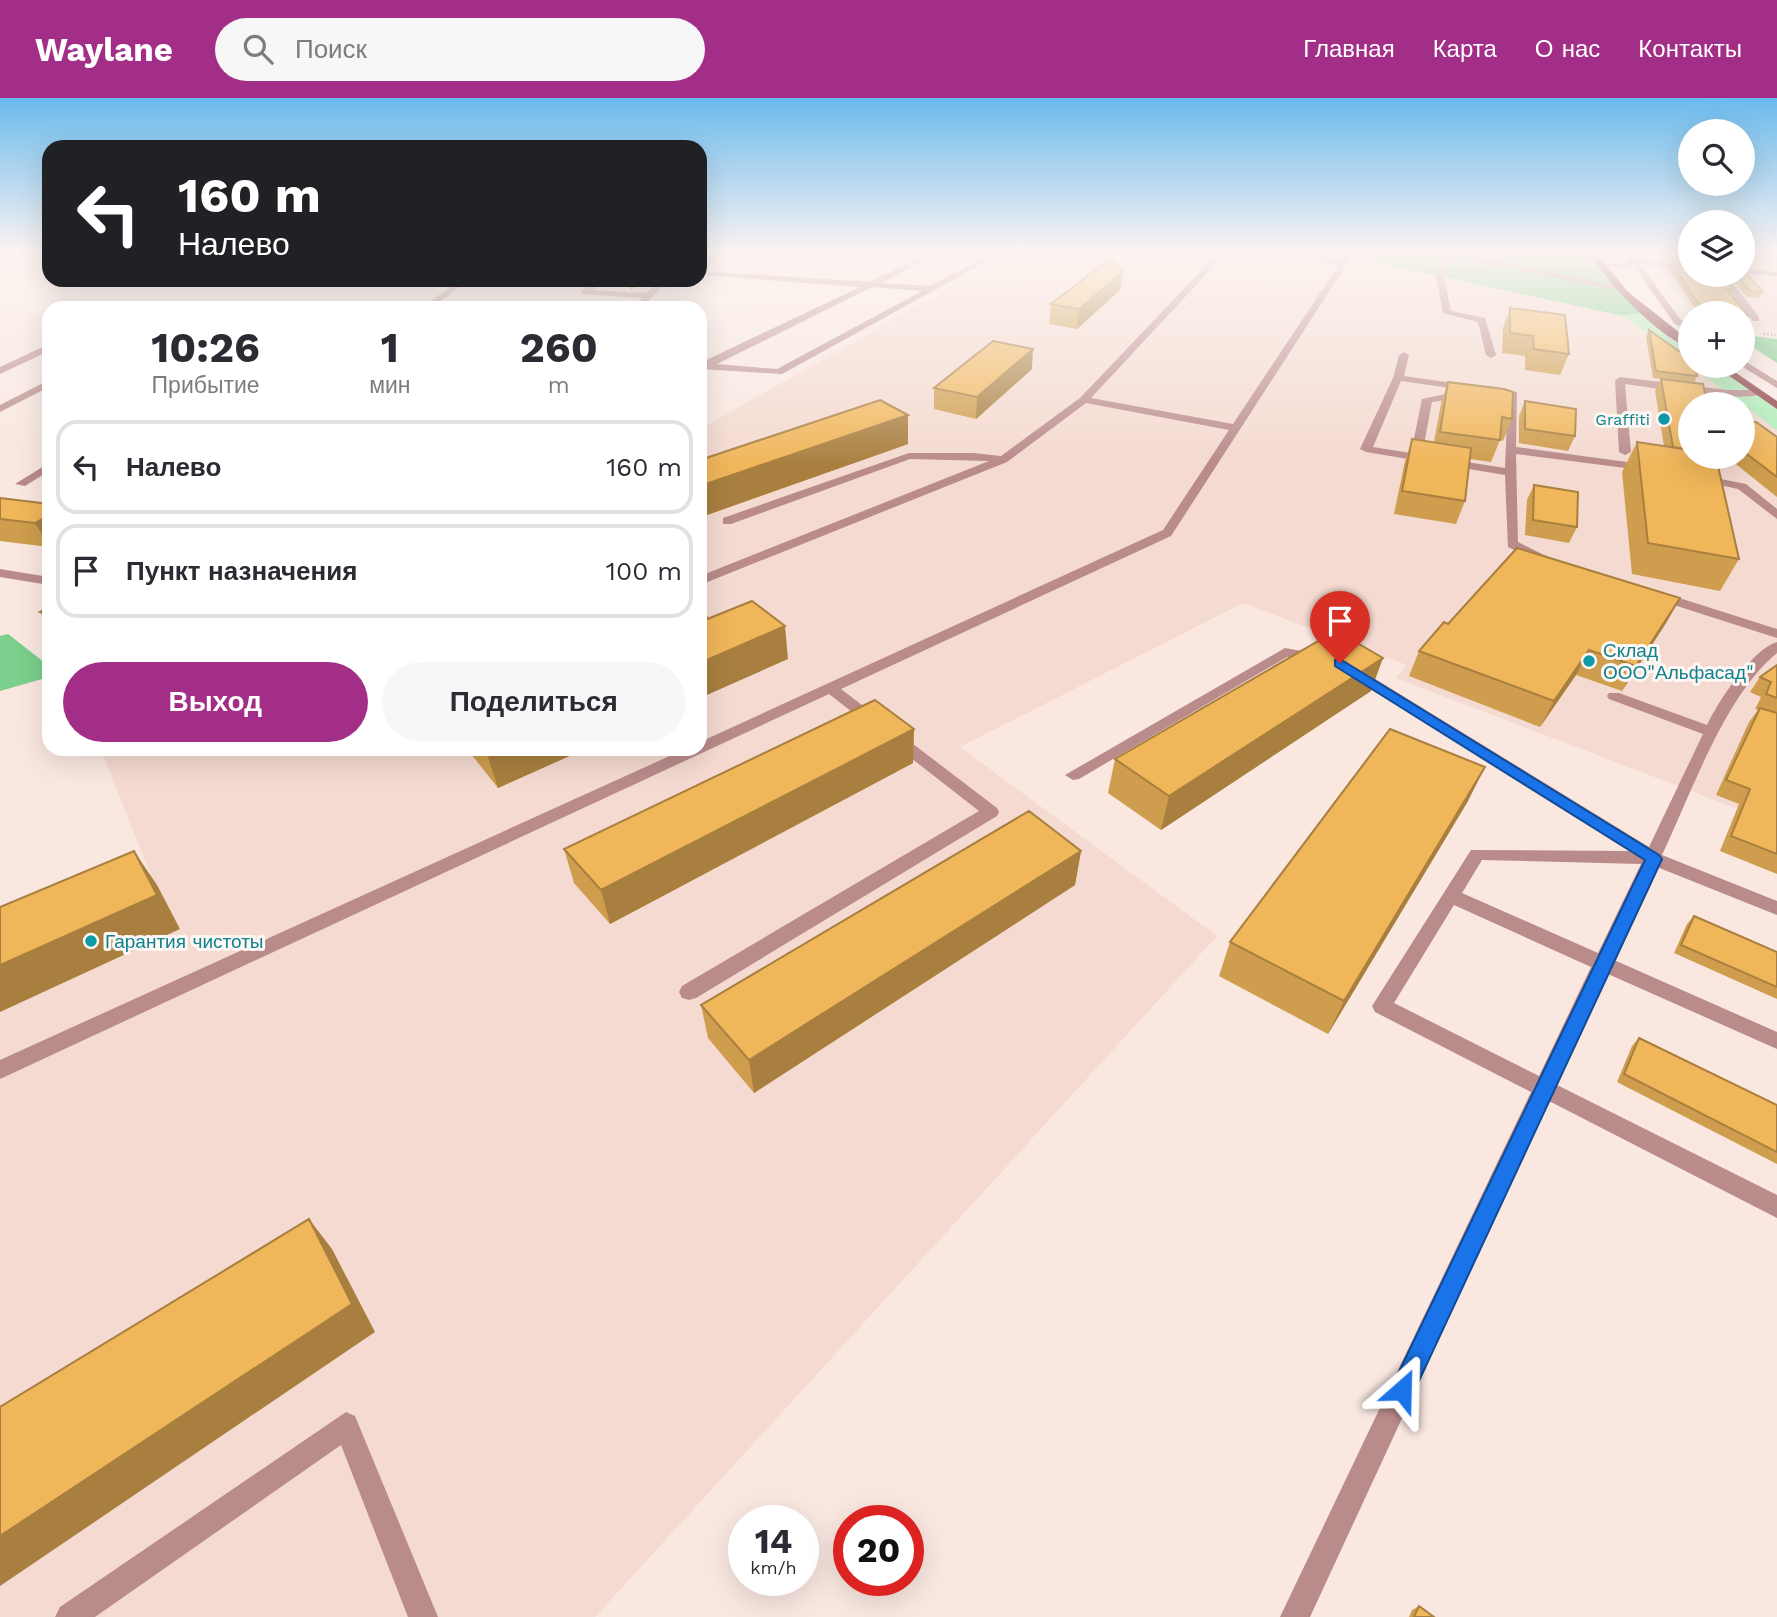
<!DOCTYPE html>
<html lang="ru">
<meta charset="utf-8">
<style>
:root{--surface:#fff;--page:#f7f7f7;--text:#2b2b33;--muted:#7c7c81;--line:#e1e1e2;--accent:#a22e88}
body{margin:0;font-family:"Work Sans",sans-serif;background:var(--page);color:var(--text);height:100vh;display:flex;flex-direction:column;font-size:26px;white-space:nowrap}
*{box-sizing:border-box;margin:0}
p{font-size:23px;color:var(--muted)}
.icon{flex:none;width:38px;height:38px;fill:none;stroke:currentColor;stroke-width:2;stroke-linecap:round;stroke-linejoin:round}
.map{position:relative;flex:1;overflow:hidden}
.details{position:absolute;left:42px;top:203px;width:665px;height:455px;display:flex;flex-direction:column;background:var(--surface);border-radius:21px;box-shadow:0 7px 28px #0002}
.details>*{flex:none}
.guide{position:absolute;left:42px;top:42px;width:665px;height:147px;border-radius:21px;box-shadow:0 7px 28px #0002;background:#202124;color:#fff;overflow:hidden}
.controls{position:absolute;left:1678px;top:21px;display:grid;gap:14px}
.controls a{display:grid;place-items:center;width:77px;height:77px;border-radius:50%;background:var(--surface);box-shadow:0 7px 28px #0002;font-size:35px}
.speed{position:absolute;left:728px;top:1407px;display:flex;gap:14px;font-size:35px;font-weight:700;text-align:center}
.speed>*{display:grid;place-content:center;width:91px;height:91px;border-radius:50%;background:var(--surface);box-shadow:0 7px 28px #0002;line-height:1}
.speed small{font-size:18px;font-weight:400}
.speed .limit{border:10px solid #d22;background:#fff;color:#111}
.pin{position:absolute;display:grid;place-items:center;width:60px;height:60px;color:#fff;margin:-72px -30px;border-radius:50% 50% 50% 0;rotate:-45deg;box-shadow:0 0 7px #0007}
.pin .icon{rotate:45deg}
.me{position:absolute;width:77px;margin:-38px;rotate:25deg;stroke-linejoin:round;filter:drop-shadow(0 0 5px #0008)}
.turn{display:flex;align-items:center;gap:24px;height:147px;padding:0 21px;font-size:32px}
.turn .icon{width:91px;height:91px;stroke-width:2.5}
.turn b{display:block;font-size:49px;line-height:60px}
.eta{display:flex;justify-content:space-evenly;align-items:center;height:119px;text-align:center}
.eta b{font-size:42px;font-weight:700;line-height:49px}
.primary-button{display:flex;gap:14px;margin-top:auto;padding:14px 21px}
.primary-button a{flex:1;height:80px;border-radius:42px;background:var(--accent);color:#fff;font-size:28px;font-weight:700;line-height:80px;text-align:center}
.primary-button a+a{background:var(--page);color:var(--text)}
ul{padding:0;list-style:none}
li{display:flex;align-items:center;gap:21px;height:94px;margin:0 14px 10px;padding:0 7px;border:4px solid var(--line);border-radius:21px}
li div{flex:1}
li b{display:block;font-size:26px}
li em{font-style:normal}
header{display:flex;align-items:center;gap:42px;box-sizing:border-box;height:98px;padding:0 35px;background:var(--accent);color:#fff}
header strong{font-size:33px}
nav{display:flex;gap:38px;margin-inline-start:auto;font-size:24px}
.search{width:490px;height:63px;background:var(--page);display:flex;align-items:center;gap:18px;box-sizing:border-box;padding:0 24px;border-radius:38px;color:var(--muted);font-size:26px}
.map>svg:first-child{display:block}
.built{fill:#f4dad0}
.green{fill:#acefb8}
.forest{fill:#79cf8b}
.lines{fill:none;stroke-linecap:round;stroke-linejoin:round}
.path{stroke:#928680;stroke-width:2.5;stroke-dasharray:1 2.5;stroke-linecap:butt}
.minor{fill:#b98b8b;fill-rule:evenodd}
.major{fill:#86383d;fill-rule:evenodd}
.wall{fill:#ce9d4d}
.shaded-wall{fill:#a87f3f}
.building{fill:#f0b65a;stroke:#a87f3f;stroke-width:2}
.route{fill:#1a73e8;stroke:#114b97;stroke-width:2}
.culture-dot{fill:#0f9aa8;stroke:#fef7f4;stroke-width:2.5}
.labels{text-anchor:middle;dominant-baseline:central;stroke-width:6;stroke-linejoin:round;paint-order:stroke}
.far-culture-label{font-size:16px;fill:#0d838f;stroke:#fef7f4;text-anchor:end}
.culture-label{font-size:19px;fill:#0d838f;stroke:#fef7f4;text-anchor:start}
</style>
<header>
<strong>Waylane</strong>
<div class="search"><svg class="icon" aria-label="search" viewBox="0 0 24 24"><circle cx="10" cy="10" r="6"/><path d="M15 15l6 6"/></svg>Поиск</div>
<nav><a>Главная</a><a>Карта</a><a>О нас</a><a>Контакты</a></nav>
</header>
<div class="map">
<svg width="1777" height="1519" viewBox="0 0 1777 1519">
<rect width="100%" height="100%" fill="#f9e7e0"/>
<path class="built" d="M 1011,155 L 1330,155 L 1624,218 L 1743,306 L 1690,306 L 1690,359 L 1743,359 L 1743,307 L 1777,332 L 1777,726 L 1396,580 L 1407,567 L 1243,505 L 960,649 L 1217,838 L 595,1519 L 0,1519 L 0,851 L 154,785 L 101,651 L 700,651 L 700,331 Z
M 1652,155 L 1690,155 L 1690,177 L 1743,177 L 1743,155 L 1777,155 L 1777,231 L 1743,228 L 1743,215 L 1694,215 Z"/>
<path class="green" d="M 1644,214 L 1690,247 L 1690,267 L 1624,218 Z
M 1691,268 L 1720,268 L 1777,308 L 1777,332 Z"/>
<path class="forest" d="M 1330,155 L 1593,155 L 1604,173 L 1644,214 L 1624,218 Z
M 1743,237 L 1777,241 L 1777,265 L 1743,243 Z
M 8,536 L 49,568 L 49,579 L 0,593 L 0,538 Z"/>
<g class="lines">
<path class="path" d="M 1764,236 L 1777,237"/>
<path class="minor" d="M 712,155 L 720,155 L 704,173 L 869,184 L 929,155 L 939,155 L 881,185 L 930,188 L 992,155 L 1002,155 L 782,276 L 700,271 L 700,265 L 860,189 L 700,177 L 700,167 ZM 872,189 L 922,193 L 777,271 L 717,266 Z
M 1218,155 L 1226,155 L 1091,300 L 1233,326 L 1338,168 L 1279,155 L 1295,155 L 1341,163 L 1346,155 L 1354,155 L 1171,438 L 841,591 L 997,710 L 999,714 L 997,718 L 696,900 L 689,902 L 682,900 L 679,894 L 682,888 L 979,713 L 829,596 L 0,981 L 0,962 L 685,651 L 700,651 L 700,644 L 1163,432 L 1229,332 L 1086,305 L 1007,364 L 700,487 L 700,478 L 989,363 L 910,361 L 731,426 L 723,426 L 723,420 L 909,355 L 974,355 L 1001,358 L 1080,300 Z
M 1441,155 L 1458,155 L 1622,189 L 1618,192 L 1448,158 L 1444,178 L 1451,213 L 1485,220 L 1496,257 L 1491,260 L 1486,257 L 1478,224 L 1443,215 L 1436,178 Z
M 1624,155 L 1632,155 L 1636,161 L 1690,167 L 1690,171 L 1640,166 L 1680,221 L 1690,227 L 1690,234 L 1674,225 L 1633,167 L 1626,171 L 1596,167 L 1600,165 L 1624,166 L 1629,162 Z
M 1759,155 L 1777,156 L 1777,160 L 1760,157 Z
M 1743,171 L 1777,174 L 1777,178 L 1743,175 Z
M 1718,177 L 1726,177 L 1759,219 L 1759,223 L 1753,223 Z
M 460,182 L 469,182 L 431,210 L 421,210 Z
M 594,182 L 603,182 L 593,192 L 646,195 L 659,182 L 668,182 L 642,210 L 633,210 L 642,200 L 582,196 L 582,192 Z
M 49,246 L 49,253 L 0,276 L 0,269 Z
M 1404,254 L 1409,257 L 1404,278 L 1517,294 L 1516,349 L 1649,367 L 1655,370 L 1649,373 L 1516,356 L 1518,444 L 1550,460 L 1549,463 L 1539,463 L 1508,449 L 1505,377 L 1366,354 L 1360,351 L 1393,280 L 1399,257 ZM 1401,283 L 1508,298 L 1505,370 L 1422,357 L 1432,304 L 1446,302 L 1464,305 L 1469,302 L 1446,296 L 1422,301 L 1411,355 L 1373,349 Z
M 1743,262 L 1777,283 L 1777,290 L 1741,268 L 1743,268 Z
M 1620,279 L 1727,292 L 1758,292 L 1763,295 C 1747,306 1650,289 1625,286 L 1631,354 L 1625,357 L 1619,354 L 1615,282 Z
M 49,282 L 49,289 L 0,314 L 0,307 Z
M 49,365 L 49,373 L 25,388 L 15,386 Z
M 1701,377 L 1746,386 L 1777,411 L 1777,421 L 1738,391 L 1697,382 L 1695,380 Z
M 0,471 L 49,479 L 49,487 L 0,479 Z
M 1657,493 L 1777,531 L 1777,540 L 1652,500 L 1650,497 Z
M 700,514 L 708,518 L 708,524 L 700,526 Z
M 1777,544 L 1777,555 C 1725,597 1691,696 1662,757 L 1777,803 L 1777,817 L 1657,769 L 1614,862 L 1777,934 L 1777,951 L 1608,876 L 1557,987 L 1777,1097 L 1777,1120 L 1549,1003 L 1310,1519 L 1280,1519 L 1531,994 L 1375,914 L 1372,908 L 1471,752 L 1629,753 L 1347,574 L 1354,570 L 1359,571 L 1649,749 L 1703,636 L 1609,601 L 1607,598 L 1609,595 L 1619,595 L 1707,627 C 1718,604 1752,551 1777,544 ZM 1482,762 L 1641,766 L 1598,855 L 1462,795 ZM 1454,807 L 1591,869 L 1539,978 L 1394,905 Z
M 1285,550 L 1323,557 L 1325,560 L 1318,564 L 1287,559 L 1079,681 L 1073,682 L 1065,677 Z
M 346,1314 L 355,1318 L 438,1519 L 408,1519 L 341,1347 L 95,1519 L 55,1519 L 60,1509 Z"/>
<path class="major" d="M 1589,155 L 1597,155 L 1627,193 L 1690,243 L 1690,250 C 1658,239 1607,184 1589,155 Z
M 1715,268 L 1726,268 L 1777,303 L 1777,311 Z"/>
</g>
<path class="wall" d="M 1051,155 L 1073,155 L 1068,158 Z
M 1657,155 L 1690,155 L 1690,165 L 1662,161 Z
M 1671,165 L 1734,191 L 1731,196 L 1748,218 L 1745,225 L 1743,225 L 1743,215 L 1698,215 L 1668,171 Z
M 1729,177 L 1743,177 L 1763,194 L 1759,200 L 1747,199 Z
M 623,182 L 643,182 L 631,192 Z
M 1120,192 L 1077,231 L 1049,226 L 1051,206 Z
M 1510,210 L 1569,256 L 1560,277 L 1525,272 L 1525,258 L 1502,255 L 1503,230 Z
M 1649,232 L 1697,278 L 1694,285 L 1720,363 L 1718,367 L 1739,461 L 1720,493 L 1632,476 L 1622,374 L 1637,344 L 1664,348 L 1655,293 L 1661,281 L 1653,280 L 1646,239 Z
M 1032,271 L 976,321 L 934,311 L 934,290 Z
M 1448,284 L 1512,321 L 1503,343 L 1500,342 L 1491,364 L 1470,361 L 1465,403 L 1456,426 L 1394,416 L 1405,363 L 1412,341 L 1434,344 L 1441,305 Z
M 1525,303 L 1575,338 L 1568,353 L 1519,345 L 1519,318 Z
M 1743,324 L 1777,339 L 1777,399 L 1727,359 L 1743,359 Z
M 908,346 L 707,417 L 700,413 L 700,362 Z
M 1534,387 L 1577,429 L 1569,445 L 1525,437 L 1527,402 Z
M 0,400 L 49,406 L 49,449 L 0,443 Z
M 1680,500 L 1666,525 L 1622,593 L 1576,577 L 1540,629 L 1409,578 L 1419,553 L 1448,526 Z
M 49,508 L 49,528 L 40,514 Z
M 1777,567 L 1777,776 L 1720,753 L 1739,706 L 1716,697 L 1749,624 L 1758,612 L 1755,611 L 1761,599 L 1750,594 L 1760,579 Z
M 1371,593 L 1161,732 L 1108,695 L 1115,661 Z
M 914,631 L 913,665 L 610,826 L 574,785 L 564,751 Z
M 469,651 L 585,651 L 498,690 L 471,656 Z
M 1468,703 L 1328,936 L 1219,878 L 1230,844 Z
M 1081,753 L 1075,787 L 754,995 L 708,940 L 701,907 Z
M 1694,818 L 1777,854 L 1777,901 L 1674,855 L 1687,826 Z
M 1639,940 L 1777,1007 L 1777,1066 L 1617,984 L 1632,948 Z
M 1419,1508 L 1434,1519 L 1409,1519 L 1412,1512 Z"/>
<path class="shaded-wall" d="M 1123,174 L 1120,192 L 1077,231 L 1079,211 Z
M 629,182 L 643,182 L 631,192 Z
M 1033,251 L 1032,271 L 976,321 L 977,299 Z
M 908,317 L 908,346 L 707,417 L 703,387 Z
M 49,417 L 49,448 L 35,425 Z
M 1680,500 L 1666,525 L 1622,593 L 1636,568 Z
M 785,528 L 788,561 L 700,600 L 700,565 Z
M 1589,552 L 1576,577 L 1540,629 L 1554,603 Z
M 1383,560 L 1371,593 L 1161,732 L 1169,698 Z
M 914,631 L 913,665 L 610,826 L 601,792 Z
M 498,651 L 585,651 L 498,690 L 487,656 Z
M 1485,669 L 1468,703 L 1328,936 L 1344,903 Z
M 134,753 L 157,787 L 180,831 L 0,914 L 0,867 Z
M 1081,753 L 1075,787 L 754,995 L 749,962 Z
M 309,1121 L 332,1151 L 375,1234 L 0,1488 L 0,1438 Z"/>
<path class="building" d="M 1664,155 L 1690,155 L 1690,159 Z
M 1111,160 L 1123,174 L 1079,211 L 1051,206 Z
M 1671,165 L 1690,167 L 1690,177 L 1722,177 L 1734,191 L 1727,191 L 1748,218 L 1743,218 L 1743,215 L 1705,215 Z
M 1743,172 L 1763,194 L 1750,193 L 1737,177 L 1743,177 Z
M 1510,210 L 1565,217 L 1569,256 L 1534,251 L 1533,238 L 1510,235 Z
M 1649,232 L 1690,261 L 1690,268 L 1695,268 L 1697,278 L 1656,273 Z
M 993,243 L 1033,251 L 977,299 L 934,290 Z
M 1661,281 L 1703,286 L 1707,306 L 1690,306 L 1690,352 L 1673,349 Z
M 1448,284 L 1504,291 L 1513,294 L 1512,321 L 1502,319 L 1500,342 L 1440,334 Z
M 880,302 L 908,317 L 703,387 L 700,385 L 700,362 Z
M 1525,303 L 1576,311 L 1575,338 L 1525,331 Z
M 1743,324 L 1756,324 L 1777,339 L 1777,379 L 1743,353 Z
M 1412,341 L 1471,350 L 1465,403 L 1402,393 Z
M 1637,344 L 1690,352 L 1690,359 L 1716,359 L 1739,461 L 1648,445 Z
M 1534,387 L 1578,394 L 1577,429 L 1533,422 Z
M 0,400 L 49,406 L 49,417 L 35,425 L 0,421 Z
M 1517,450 L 1680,500 L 1636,568 L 1589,552 L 1554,603 L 1419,553 L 1444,524 L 1448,526 Z
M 752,503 L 785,528 L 700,565 L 700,524 Z
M 49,508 L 49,516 L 40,514 Z
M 1332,535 L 1345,538 L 1383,560 L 1169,698 L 1115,661 Z
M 1777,567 L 1777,600 L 1766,596 L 1771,584 L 1760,579 Z
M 875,602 L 914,631 L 601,792 L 564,751 Z
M 1760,610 L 1777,615 L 1777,756 L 1731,738 L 1750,691 L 1726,682 Z
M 1390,631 L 1485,669 L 1344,903 L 1230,844 Z
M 483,651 L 498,651 L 487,656 Z
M 1029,713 L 1081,753 L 749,962 L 701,907 Z
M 134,753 L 157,797 L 0,867 L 0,809 Z
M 1694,818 L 1777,854 L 1777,889 L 1681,847 Z
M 1639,940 L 1777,1007 L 1777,1054 L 1624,976 Z
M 309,1121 L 352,1206 L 0,1438 L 0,1309 Z
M 1419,1508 L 1434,1519 L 1414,1519 Z"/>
<linearGradient id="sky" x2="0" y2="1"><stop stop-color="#6bbaee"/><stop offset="0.42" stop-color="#fcf4f1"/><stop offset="1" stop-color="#fcf4f1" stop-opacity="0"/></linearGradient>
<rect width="1777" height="368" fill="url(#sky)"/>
<path class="route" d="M 1340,561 L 1659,757 L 1662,761 L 1411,1300 L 1402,1304 L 1394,1300 L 1391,1292 L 1394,1284 L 1645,762 L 1335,568 L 1335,562 Z"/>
<g class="culture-dot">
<circle cx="1664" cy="321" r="7"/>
<circle cx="1589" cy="563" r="7"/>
<circle cx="91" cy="843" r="7"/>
</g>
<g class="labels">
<g class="far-culture-label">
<text x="1650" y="321">Graffiti</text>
</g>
<g class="culture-label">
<text x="1603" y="552">Склад<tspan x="1603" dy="22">ООО"Альфасад"</tspan></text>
<text x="105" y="843">Гарантия чистоты</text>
</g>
</g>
</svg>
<div class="controls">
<a><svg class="icon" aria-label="search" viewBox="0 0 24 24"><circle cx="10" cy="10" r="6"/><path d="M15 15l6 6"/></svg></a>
<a><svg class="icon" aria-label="layers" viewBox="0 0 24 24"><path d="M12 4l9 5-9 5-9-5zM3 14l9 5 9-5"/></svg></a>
<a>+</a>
<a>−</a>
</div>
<div class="speed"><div>14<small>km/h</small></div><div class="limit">20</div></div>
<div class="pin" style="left:1340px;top:565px;background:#d93025"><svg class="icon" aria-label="arrive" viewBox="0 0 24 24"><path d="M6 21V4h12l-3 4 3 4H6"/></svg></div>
<svg class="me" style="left:1402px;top:1292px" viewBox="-20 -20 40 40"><path d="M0-17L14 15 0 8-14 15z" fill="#1a73e8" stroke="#fff" stroke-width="4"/></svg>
<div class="guide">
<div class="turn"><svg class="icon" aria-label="left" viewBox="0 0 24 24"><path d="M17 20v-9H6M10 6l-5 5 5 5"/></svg><div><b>160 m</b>Налево</div></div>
</div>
<section class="details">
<div class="eta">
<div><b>10:26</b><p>Прибытие</p></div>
<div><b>1</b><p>мин</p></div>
<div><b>260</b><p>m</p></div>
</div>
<ul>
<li><svg class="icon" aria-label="left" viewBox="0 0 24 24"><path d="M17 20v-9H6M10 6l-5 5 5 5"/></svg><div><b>Налево</b></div><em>160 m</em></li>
<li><svg class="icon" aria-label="arrive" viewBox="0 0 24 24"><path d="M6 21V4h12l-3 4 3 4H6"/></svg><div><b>Пункт назначения</b></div><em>100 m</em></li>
</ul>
<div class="primary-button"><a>Выход</a><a>Поделиться</a></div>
</section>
</div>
